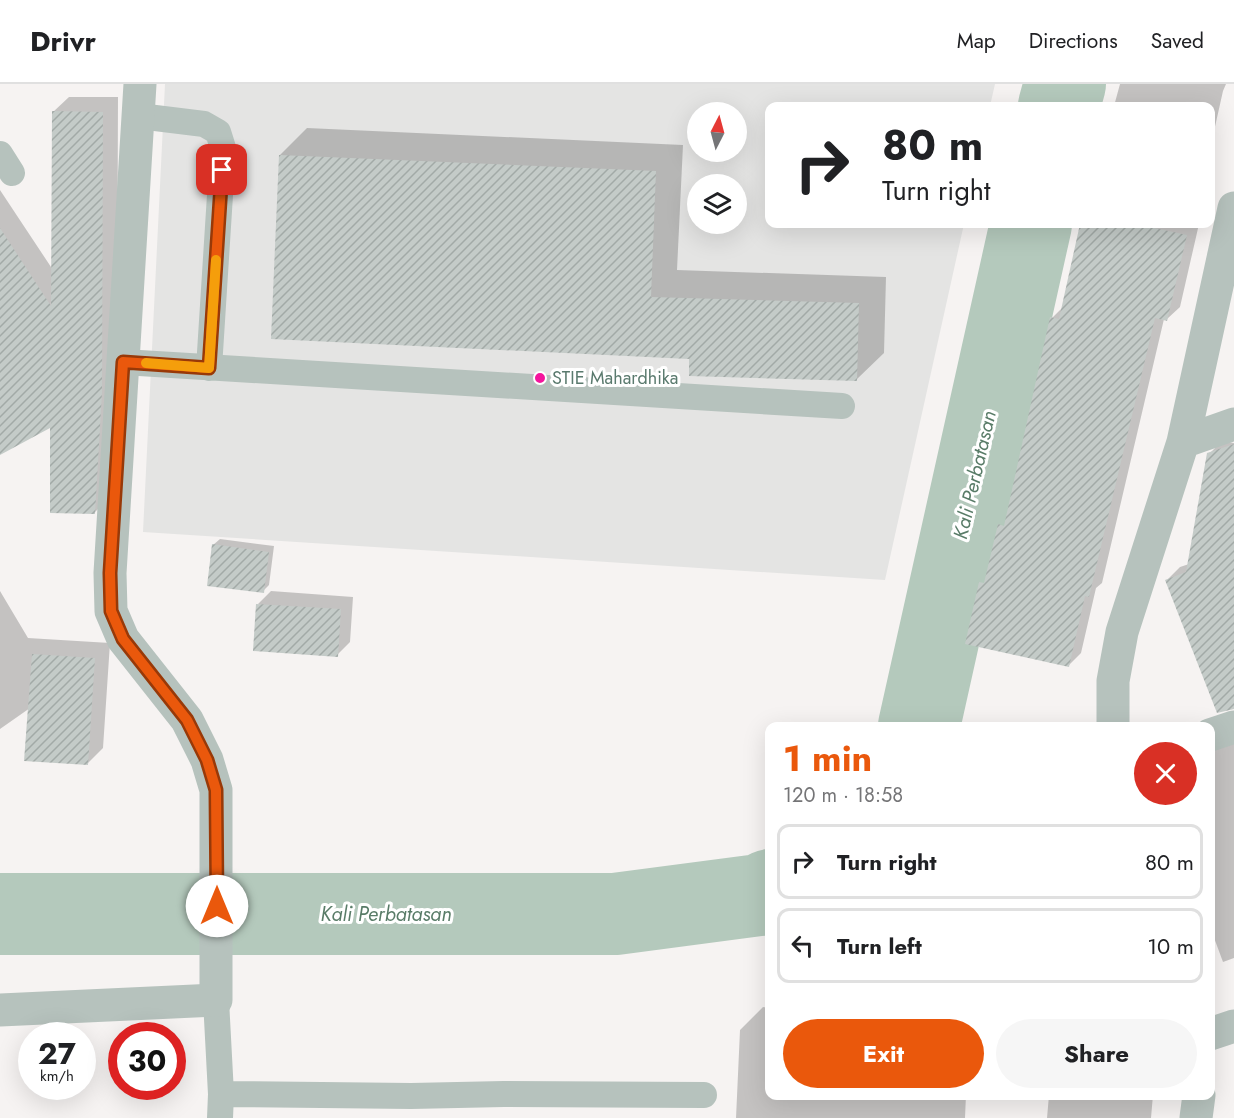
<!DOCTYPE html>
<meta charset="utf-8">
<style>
:root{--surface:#fff;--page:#f6f6f6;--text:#202124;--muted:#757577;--line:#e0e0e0;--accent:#ea580c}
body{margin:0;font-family:Jost,sans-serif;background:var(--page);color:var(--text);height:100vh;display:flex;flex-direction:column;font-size:22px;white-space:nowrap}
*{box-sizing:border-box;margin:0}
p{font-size:20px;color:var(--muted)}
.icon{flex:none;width:33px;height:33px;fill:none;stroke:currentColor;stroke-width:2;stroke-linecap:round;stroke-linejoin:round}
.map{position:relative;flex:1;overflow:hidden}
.panel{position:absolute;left:765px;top:638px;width:450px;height:378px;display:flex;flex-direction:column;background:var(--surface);border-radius:12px;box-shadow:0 6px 24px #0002}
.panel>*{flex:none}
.banner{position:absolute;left:765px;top:18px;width:450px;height:126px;border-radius:12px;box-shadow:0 6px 24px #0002;background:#fff;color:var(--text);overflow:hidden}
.needle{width:39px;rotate:6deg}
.fabs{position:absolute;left:687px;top:18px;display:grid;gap:12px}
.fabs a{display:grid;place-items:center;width:60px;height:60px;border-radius:50%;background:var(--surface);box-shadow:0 6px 24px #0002;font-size:30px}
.speed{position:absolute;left:18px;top:938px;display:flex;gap:12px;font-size:30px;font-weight:700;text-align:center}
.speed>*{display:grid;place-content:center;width:78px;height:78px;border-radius:50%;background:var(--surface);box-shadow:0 6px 24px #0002;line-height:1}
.speed small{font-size:15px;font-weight:400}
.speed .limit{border:9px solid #d22;background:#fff;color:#111}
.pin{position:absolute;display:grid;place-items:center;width:51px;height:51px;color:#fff;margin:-26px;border-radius:12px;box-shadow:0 3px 9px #0006}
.me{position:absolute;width:66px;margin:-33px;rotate:0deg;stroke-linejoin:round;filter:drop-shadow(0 0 4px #0008)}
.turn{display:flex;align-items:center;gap:21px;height:126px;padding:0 18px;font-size:27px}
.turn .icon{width:78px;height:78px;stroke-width:2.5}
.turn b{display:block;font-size:42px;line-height:51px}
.round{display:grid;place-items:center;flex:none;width:63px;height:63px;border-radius:32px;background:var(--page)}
.head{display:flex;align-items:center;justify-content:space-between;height:102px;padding:0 18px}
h1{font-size:36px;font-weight:700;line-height:45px;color:var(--accent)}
.action{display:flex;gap:12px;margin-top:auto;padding:12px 18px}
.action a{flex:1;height:69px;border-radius:36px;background:var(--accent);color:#fff;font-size:24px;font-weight:700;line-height:69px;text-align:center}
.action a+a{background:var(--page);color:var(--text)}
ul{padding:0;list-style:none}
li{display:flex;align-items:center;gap:18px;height:75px;margin:0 12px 9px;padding:0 6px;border:3px solid var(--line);border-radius:12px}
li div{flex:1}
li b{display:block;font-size:22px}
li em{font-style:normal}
header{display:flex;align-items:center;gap:36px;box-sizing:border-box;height:84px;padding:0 30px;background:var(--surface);border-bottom:2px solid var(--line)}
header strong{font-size:28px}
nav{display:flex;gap:33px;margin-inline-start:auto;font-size:21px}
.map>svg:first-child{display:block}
.built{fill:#e4e4e3;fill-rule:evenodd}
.shadow{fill:#0003}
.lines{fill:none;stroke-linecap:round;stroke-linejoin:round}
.river{stroke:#b4c9bc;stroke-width:82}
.building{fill:url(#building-hatch)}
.lane{stroke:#b6c2bd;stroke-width:26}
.street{stroke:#b6c2bd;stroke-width:33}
.route-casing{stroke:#983908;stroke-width:15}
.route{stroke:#ea580c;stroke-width:10}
.slow{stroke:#f59e0b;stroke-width:10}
.poi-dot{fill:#f4159d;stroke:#fff;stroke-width:2}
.labels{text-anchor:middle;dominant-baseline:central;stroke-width:6;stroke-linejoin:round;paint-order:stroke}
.poi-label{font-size:18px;fill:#5a7a6e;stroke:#fff;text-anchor:start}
.water-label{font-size:20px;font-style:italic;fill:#597c68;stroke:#fff}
</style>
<header>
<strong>Drivr</strong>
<nav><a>Map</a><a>Directions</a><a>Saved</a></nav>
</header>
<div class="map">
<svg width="1234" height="1034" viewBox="0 0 1234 1034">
<defs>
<pattern id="building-hatch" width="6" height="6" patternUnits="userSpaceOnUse" patternTransform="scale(1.5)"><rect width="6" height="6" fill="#c4cbc8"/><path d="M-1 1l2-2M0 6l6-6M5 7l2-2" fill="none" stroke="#a2aaa7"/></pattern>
</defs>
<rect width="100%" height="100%" fill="#f6f3f2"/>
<path class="built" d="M 165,0 L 995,0 L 990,22 L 770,22 L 770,140 L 964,140 L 885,496 L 143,448 ZM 698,28 L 736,28 L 736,68 L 698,68 ZM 698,100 L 736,100 L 736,140 L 698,140 Z"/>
<path class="shadow" d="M 1120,0 L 1226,0 L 1223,7 L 1210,65 L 1210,22 L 1114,22 Z
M 69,13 L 118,13 L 117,292 L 110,413 L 94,429 L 52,341 L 0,369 L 0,106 L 53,186 L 53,28 Z
M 307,44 L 683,61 L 677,186 L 886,193 L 884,269 L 857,295 L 280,71 Z
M 1082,140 L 1199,140 L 1180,223 L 1167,235 L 1164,235 L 1102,499 L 1096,504 L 1081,569 L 1068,582 L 981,499 L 987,492 L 999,441 L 1007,433 L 1052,234 L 1064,222 Z
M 1222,357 L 1234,359 L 1234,623 L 1167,496 L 1180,483 L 1189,480 L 1209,370 Z
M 220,455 L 274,462 L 269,501 L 263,507 L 213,461 Z
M 0,507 L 28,554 L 110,559 L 103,664 L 87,680 L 30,624 L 0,645 Z
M 271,507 L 353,513 L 350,558 L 337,571 L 258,520 Z
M 1234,655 L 1234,874 L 1223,878 L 1210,843 L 1210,659 Z
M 763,923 L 770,924 L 770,1011 L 966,1011 L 965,1034 L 736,1034 L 740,946 Z
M 1049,1011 L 1153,1011 L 1151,1034 L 1047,1034 Z"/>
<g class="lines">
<path class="river" d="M 1059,22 L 1065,0
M 919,642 L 1031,140
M 0,830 L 615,830 L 760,811 L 770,806"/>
</g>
<path class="building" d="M 52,27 L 103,28 L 102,308 L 95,430 L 50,429 L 50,344 L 0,371 L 0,144 L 51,222 Z
M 279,71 L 656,87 L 651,213 L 859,219 L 857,297 L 689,292 L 689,275 L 271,255 Z
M 1080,140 L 1136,140 L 1187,151 L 1167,237 L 1155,234 L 1089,513 L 1085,512 L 1069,583 L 965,560 L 979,498 L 984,499 L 998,440 L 1004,442 L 1050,233 L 1059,235 Z
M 1234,360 L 1234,625 L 1217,629 L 1165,496 L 1186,488 L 1207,369 Z
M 212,460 L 269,468 L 264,509 L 207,502 Z
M 256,520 L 341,525 L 338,573 L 253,567 Z
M 32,570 L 95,574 L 88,681 L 24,677 Z"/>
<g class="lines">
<path class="lane" d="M 139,32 L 204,40 L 218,48 L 223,64 L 209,284
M 0,70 L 12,89
M 123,278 L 842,322
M 216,916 L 221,1010 L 220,1034
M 221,1010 L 411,1012 L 504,1010 L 704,1011"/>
<path class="street" d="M 1183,358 L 1234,340
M 1113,642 L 1113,597 L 1122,548 L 1183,358 L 1234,124
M 1210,651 L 1234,643
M 0,926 L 216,916 L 216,706 L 207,676 L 187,636 L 123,555 L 111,527 L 110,489 L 140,0
M 1210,950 L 1234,942
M 1196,1034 L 1199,1011"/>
</g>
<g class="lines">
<g class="route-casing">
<path id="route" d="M 217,822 L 216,706 L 207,676 L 187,636 L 123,555 L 111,527 L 110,489 L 123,278 L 209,284 L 222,86"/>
</g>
<use href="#route" class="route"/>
<path class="slow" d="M 146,279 L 209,284 L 216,176"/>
</g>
<circle class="poi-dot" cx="540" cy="294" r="6"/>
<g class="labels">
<g class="poi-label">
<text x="552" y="294">STIE Mahardhika</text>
</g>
<g class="water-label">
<text transform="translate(975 391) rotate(-77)">Kali Perbatasan</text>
<text x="386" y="830">Kali Perbatasan</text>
</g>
</g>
</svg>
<div class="fabs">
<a><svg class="needle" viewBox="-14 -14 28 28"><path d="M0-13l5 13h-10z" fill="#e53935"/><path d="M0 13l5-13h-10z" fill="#757577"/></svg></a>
<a><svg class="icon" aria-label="layers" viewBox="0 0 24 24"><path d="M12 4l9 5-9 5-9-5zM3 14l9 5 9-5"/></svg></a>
</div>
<div class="speed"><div>27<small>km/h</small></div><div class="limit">30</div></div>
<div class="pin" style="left:222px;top:86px;background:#d93025"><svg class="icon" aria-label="arrive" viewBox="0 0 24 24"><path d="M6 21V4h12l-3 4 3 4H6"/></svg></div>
<svg class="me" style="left:217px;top:822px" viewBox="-20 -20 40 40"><circle r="19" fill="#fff"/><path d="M0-13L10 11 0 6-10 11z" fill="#ea580c"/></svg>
<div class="banner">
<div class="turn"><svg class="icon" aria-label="right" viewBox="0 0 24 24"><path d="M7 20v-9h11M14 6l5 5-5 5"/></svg><div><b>80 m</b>Turn right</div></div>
</div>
<section class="panel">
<div class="head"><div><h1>1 min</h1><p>120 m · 18:58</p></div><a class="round" style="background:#d93025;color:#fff"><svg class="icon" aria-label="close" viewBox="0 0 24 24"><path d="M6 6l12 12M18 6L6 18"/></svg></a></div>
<ul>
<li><svg class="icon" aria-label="right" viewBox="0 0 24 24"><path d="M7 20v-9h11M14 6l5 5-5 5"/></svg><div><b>Turn right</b></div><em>80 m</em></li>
<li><svg class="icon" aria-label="left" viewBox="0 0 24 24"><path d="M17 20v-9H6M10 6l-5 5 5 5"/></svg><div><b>Turn left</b></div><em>10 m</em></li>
</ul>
<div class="action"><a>Exit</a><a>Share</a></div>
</section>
</div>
